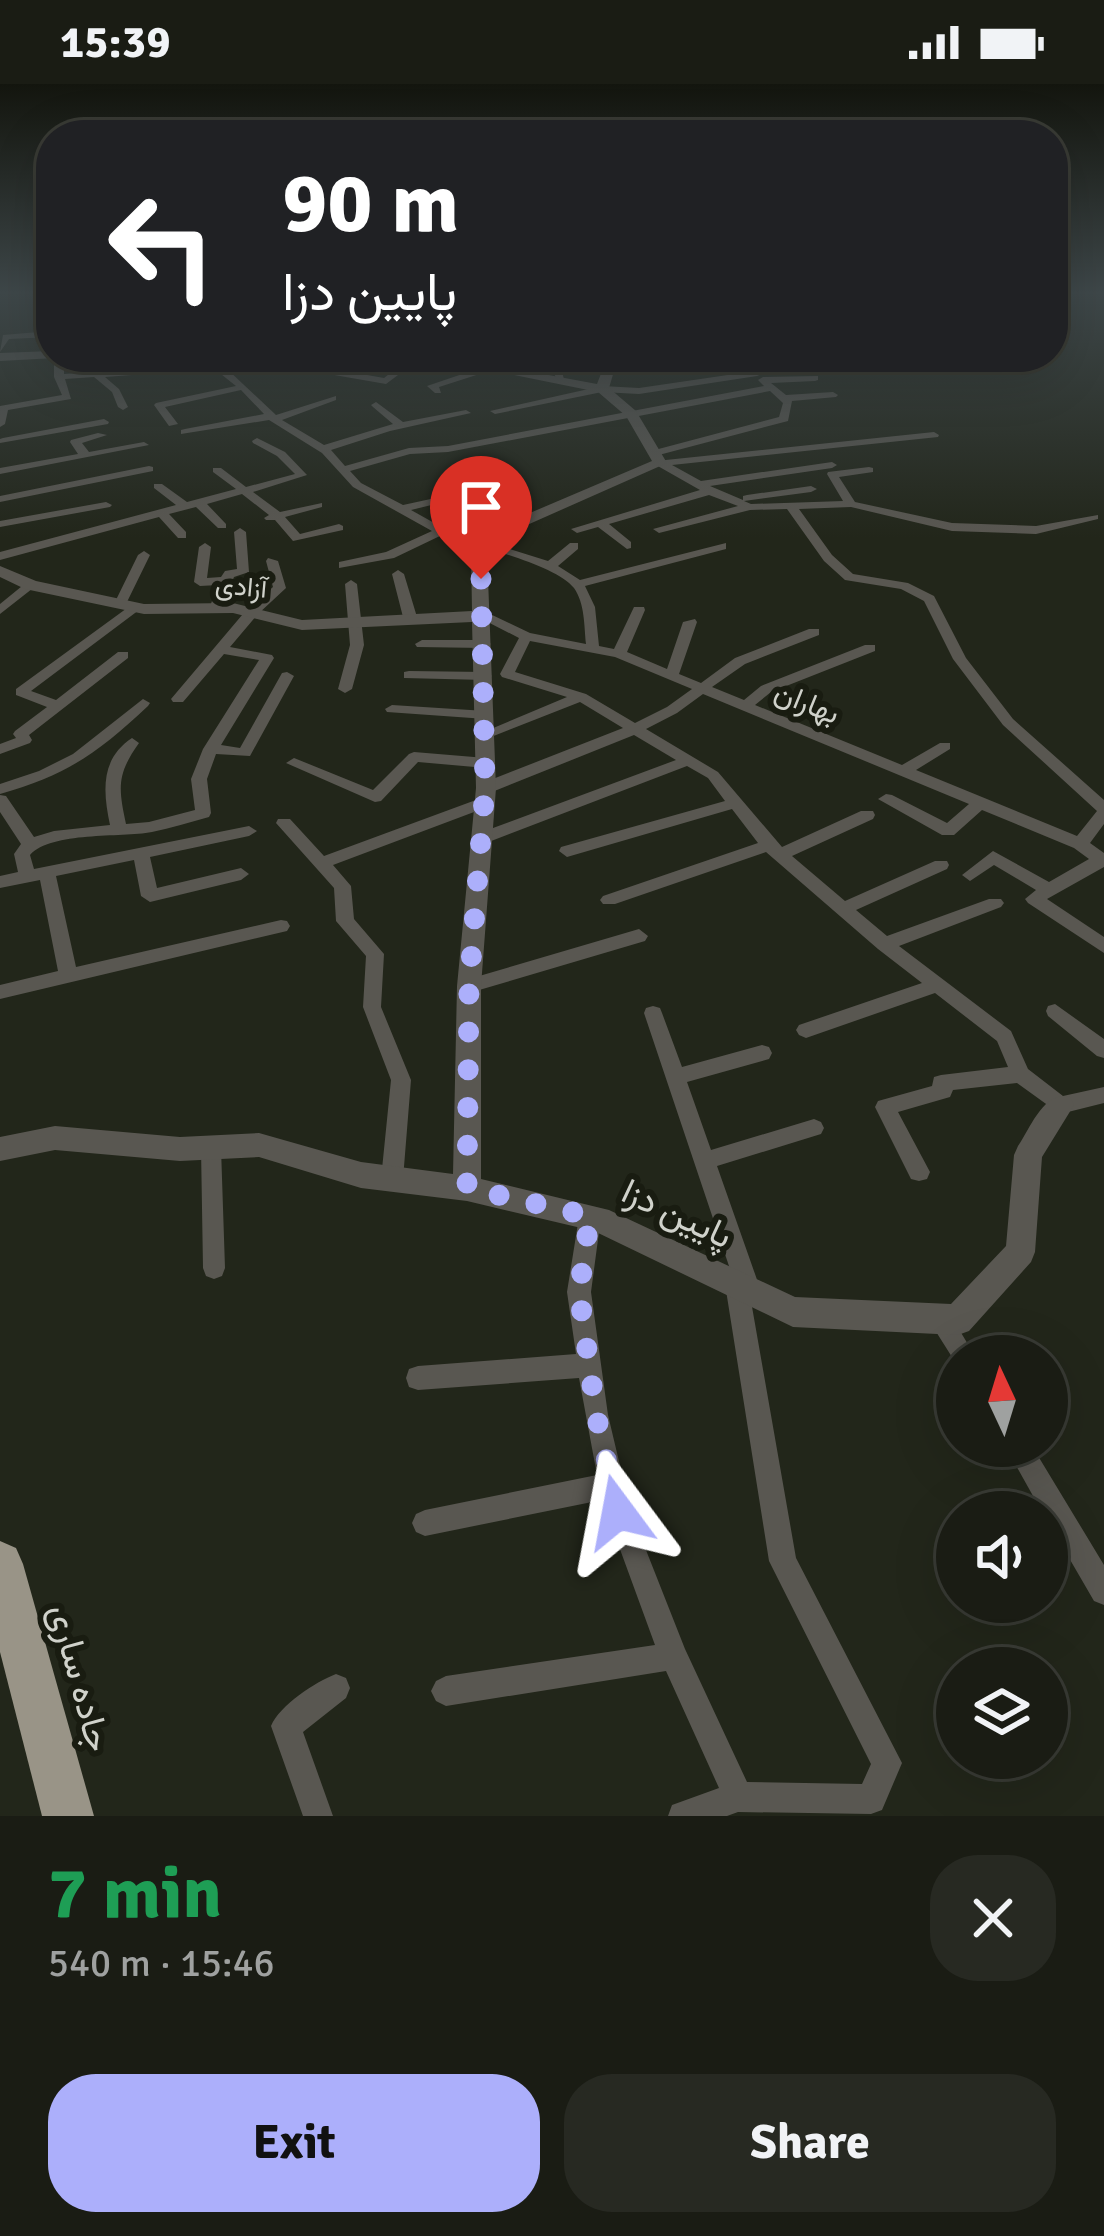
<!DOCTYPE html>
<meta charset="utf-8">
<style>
:root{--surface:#1a1c14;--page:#272922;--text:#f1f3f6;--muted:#9fa1a0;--line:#383a34;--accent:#acaffb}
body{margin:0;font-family:Signika,Vazirmatn,sans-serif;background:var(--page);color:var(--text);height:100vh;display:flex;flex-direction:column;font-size:45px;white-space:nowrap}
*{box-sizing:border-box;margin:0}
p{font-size:39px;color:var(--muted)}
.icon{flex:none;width:66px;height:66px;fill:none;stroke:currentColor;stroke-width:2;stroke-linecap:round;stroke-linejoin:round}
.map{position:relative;height:1732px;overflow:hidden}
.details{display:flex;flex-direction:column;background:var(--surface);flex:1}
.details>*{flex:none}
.hud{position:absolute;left:36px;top:36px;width:1032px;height:252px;border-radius:48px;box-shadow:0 12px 48px #0002,0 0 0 3px var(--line);background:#202124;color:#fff;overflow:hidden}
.needle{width:78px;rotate:356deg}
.controls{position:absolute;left:936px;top:1251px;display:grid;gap:24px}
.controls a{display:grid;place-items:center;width:132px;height:132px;border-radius:50%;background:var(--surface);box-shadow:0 12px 48px #0002,0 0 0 3px var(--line);font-size:60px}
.pin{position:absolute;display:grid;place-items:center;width:102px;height:102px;color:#fff;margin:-123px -51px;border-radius:50% 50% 50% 0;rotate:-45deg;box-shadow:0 0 12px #0007}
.pin .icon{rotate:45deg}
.me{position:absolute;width:132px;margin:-66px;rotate:347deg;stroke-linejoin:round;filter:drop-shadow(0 0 9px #0008)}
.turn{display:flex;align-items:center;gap:42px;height:252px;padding:0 48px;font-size:54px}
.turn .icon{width:156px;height:156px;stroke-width:2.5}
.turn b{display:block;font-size:84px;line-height:102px}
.round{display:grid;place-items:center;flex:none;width:126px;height:126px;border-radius:48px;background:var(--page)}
.head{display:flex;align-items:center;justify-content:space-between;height:204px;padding:0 48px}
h1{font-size:72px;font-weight:800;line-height:90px;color:#1e9e55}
.action{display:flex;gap:24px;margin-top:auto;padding:24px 48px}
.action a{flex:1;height:138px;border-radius:48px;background:var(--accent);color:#111;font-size:48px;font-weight:800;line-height:138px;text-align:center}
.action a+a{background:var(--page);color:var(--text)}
.status{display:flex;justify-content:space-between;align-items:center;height:84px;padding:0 60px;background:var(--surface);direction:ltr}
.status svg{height:33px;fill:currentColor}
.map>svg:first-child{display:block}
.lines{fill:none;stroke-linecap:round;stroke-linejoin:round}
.minor{fill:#595751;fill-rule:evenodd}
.tertiary{fill:#595751;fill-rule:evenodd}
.trunk{fill:#999487;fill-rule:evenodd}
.route{stroke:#acaffb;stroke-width:21;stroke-dasharray:0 37.8}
.labels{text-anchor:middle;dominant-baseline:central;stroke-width:12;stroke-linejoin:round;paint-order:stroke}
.far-street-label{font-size:27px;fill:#d0d2cb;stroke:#191c11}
.street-label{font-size:30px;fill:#d0d2cb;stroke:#191c11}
.near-street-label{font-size:36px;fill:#d0d2cb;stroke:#191c11}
</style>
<div class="status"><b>15:39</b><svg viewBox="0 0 49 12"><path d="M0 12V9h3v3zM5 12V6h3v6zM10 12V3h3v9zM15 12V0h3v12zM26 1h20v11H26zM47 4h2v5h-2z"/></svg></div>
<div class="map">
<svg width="1104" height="1732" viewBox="0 0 1104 1732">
<rect width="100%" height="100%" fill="#22261a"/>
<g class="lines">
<path class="minor" d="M 51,232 L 51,238 L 32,236 Z
M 51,247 L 51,253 L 9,255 L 0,268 L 3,251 Z
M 54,273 L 64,273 L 64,290 L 94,288 L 100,283 L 104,287 C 132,285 199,265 219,279 L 294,278 L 384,294 L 411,273 L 422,273 L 386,300 L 294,284 L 227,285 L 276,331 L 336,312 L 336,316 L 282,336 L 324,361 L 393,340 L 373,323 L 371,321 L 376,318 L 403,338 L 466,326 L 471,329 L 390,347 L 331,366 L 345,382 L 409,364 L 448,362 L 764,302 L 758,296 L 763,293 L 818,292 L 818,296 L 815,297 L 771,299 L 786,311 L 833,308 L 838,311 L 836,313 L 792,317 L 788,337 L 655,372 L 651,371 L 651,367 L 779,333 L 783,319 L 770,307 L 448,368 L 410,370 L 350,387 L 361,399 L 403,421 L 513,397 L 513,401 L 411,426 L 445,445 L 548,477 L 570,459 L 578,459 L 578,465 L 558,482 L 580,496 L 726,459 L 726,465 L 585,502 L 595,523 L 599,562 L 614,565 L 634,523 L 644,523 L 645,526 L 627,568 L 667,585 L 683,538 L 695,535 L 697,538 L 679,590 L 701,599 L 735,574 L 809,545 L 819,545 L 819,551 L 745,580 L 712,603 L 744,616 L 761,602 L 865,561 L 875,561 L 875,567 L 771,608 L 755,621 L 902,681 L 940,659 L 950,659 L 950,665 L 916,686 L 1077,752 L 1097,727 L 1003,641 L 953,575 L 924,517 L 901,505 L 845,496 L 824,477 L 787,425 L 750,426 L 659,449 L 653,445 L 738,422 L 709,411 L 609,440 L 631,458 L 631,464 L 627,465 L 598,443 L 577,449 L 571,445 L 700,406 L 656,381 L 656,377 L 934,348 L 939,351 L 938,353 L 672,381 L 701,397 L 832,378 L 837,381 L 832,384 L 710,402 L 743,416 L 743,412 L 747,411 L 811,402 L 817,405 L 811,408 L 744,417 L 751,420 L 843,417 L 827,390 L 828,388 L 869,383 L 873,384 L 873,388 L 839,393 L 855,418 L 952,439 L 1036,442 L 1098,431 L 1098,435 L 1036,450 L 952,447 L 851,423 L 799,425 L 832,471 L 853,490 L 908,499 L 934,512 L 966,574 L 1013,635 L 1104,716 L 1104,740 L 1090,759 L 1104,769 L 1104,783 L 1047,815 L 1104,853 L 1104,869 L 1028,819 L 1025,815 L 1036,806 L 994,781 L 970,797 L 962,791 L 993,767 L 1049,798 L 1089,775 L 1074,764 L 982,726 L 954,751 L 942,751 L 878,715 L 886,710 L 892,711 L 947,739 L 969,720 L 703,610 L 677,629 L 646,645 L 718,688 L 782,763 L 861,727 L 873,727 L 875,731 L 873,735 L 792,772 L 845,817 L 935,777 L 947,777 L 949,781 L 947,785 L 856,826 L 887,852 L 989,815 L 1001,815 L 1004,819 L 1001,823 L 899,862 L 1011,947 L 1028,985 L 1063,1012 L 1104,1003 L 1104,1019 L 1060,1030 L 1017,999 L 953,1006 L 950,1013 L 898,1028 L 930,1088 L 927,1095 L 919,1097 L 911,1095 L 875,1023 L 878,1017 L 932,1002 L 934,993 L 941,991 L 1008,983 L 997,957 L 935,909 L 806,954 L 799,951 L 796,946 L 799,941 L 922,899 L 878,865 L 766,768 L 615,820 L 603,820 L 600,816 L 603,812 L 758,759 L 732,725 L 567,773 L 559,767 L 561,763 L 725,717 L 708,694 L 687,682 L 486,759 L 480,761 L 472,755 L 474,751 L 676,676 L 634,651 L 492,708 L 486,709 L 478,704 L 480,700 L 623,644 L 580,618 L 491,653 L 486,655 L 479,650 L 567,613 L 502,593 L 500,590 L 519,554 L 476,532 L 488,529 L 530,549 L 586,560 C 584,541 585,520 574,504 C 555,480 473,461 442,451 L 394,474 L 339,484 L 339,478 L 386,468 L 432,447 L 353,403 L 322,369 L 269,336 L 181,350 L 181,346 L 185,345 L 264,330 L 241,306 L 165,323 L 178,340 L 169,342 L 154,321 L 156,319 L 236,302 L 202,275 L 132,291 L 105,293 L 119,305 L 128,323 L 123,326 L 118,323 L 112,308 L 94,293 L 65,295 L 71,315 L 8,326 L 5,340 L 0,343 L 0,322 L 62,311 L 54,293 ZM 530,557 L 615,573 L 692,605 L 667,623 L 635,639 L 586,610 L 515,588 Z
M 504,273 L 514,273 L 502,288 L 496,288 Z
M 548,273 L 558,273 L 565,299 L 557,297 Z
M 655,273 L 677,273 L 605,287 L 600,284 Z
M 770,273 L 780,273 L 778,283 L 757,292 L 639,310 L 602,308 L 495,330 L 490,327 L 602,302 L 639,304 L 755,287 L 770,280 Z
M 489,281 L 492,286 L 439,303 L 441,309 L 435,309 L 427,302 Z
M 104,335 L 109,338 L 108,340 L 0,359 L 0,355 L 3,354 Z
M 98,349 L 107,351 L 82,359 L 89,368 L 144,358 L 149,361 L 0,390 L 0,384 L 78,370 L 70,358 L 71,356 Z
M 257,354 L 285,368 L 307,391 L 253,408 L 280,428 L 322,419 L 322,423 L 285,433 L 300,450 L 339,440 L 343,442 L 343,446 L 293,457 L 275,436 L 266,436 L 264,434 L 269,431 L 242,410 L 207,420 L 226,440 L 226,444 L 218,444 L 196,423 L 169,430 L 186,448 L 186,454 L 178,454 L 159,433 L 0,476 L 0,468 L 176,421 L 154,404 L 154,400 L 162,400 L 187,418 L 236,405 L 213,388 L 213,384 L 221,384 L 246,403 L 295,390 L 277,372 L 253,359 L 252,357 Z
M 149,382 L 153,383 L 153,387 L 0,418 L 0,412 Z
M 106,418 L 112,421 L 110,423 L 0,443 L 0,437 Z
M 240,444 L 246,448 L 249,488 L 234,493 L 221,525 L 210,528 L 209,525 L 218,501 L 200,502 L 194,498 L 199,463 L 205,459 L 211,463 L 207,494 L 221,493 L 225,487 L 237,485 L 234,448 Z
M 144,467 L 150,471 L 126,520 L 115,523 L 114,520 L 138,471 Z
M 268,474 L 278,477 L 286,504 L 258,530 L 230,563 L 272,571 L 274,574 L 221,661 L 240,664 L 282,589 L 287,588 L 294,592 L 250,672 L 216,670 L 207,695 L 211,729 L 209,733 C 190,738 171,744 152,748 C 120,754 52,747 30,771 L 34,785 L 249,742 L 257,747 L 249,752 L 150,773 L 157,804 L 241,784 L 249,790 L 241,796 L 150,818 L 141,812 L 134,776 L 56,792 L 76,883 L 281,836 L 287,837 L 290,842 L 287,847 L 0,915 L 0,901 L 58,887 L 40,796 L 0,804 L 0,792 L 18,788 L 14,770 L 21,760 L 0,728 L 0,711 L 6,712 L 34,753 L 54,747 L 110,741 C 103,708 100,675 132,654 L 139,659 C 117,690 118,703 126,740 L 149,738 L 195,726 L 191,695 L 203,665 L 259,576 L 224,570 L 183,618 L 173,618 L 171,615 L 248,524 L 273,503 L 266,477 Z
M 398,486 L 404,490 L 417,533 L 415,536 L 403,533 L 392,490 Z
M 351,496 L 357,500 L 364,561 L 352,605 L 345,609 L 338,605 L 350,561 L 345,500 Z
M 27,498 L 37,501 L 0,530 L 0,520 Z
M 134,519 L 139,520 L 139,526 L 31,607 L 56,616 L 118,568 L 128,568 L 128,574 L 29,651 L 32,656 L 30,659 L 0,670 L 0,660 L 16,654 L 13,650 L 15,647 L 47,623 L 16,611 L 16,605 Z
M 422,556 L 484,556 L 491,560 L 484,564 L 417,563 L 415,560 Z
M 409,587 L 485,588 L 492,592 L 485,596 L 404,594 L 404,588 Z
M 143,615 L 150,619 L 148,622 C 98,669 67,691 0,710 L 0,700 L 39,687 L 73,670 Z
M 392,621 L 486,627 L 493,631 L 486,635 L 387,628 L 385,625 Z
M 414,668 L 486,674 L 494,679 L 486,684 L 418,678 L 381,717 L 375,718 L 286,679 L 294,674 L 299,676 L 373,706 L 409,670 Z
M 484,713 L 492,718 L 490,722 L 333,781 L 351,802 L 354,835 L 384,870 L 381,923 L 411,996 L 403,1095 L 400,1102 L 392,1104 L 384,1102 L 381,1095 L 391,996 L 363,923 L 366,872 L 336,837 L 334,804 L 276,739 L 278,735 L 290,735 L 324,772 Z
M 639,845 L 648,852 L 645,857 L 469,909 L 462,907 L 460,902 L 462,897 L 469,895 Z
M 1055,920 L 1104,955 L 1104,974 L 1097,972 L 1048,932 L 1046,927 L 1048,922 Z
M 653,922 L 660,924 L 662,929 L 682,983 L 762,961 L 769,963 L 772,969 L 769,975 L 687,998 L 711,1066 L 814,1035 L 821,1038 L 824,1044 L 821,1050 L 717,1082 L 761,1207 L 757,1215 L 751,1217 L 796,1474 L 902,1679 L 882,1726 L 871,1730 L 738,1728 L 727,1732 L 668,1732 L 672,1721 L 719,1704 L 666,1587 L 446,1622 L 436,1617 L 431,1607 L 436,1597 L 446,1592 L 655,1561 L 602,1416 L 425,1452 L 416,1448 L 412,1439 L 416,1430 L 425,1426 L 597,1391 L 579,1294 L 418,1306 L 409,1303 L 406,1294 L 409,1285 L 418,1282 L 576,1270 L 567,1208 L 579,1133 L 582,1126 L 590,1123 L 598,1126 L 601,1133 L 591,1208 L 608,1331 L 631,1428 L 685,1565 L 747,1698 L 862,1700 L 871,1680 L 769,1477 L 725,1200 L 732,1191 L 644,929 L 646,924 Z
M 211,1055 L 218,1058 L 221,1064 L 225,1184 L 222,1192 L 214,1195 L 206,1192 L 203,1184 L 201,1064 L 204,1058 Z
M 940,1224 L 948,1227 L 975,1272 L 957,1272 L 957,1281 L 928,1235 L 932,1227 Z
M 1005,1362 L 1032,1362 L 1104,1481 L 1104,1521 L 1094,1517 L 1047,1436 L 1047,1428 L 1042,1428 Z
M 336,1590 L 346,1594 L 350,1604 L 346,1614 L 303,1648 L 333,1732 L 303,1732 L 271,1642 C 280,1621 315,1598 336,1590 Z"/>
<path class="tertiary" d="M 34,211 L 46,211 L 51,223 L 36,222 Z
M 51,267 L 51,273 L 55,274 L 0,277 L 0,269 Z
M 425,273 L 451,273 L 597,300 L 602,287 L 590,273 L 603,273 L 614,287 L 609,304 L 636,327 L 667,379 L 509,449 L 487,468 L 496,704 L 481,902 L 481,1095 L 609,1126 L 795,1213 L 951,1220 L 1006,1162 L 1014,1071 L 1018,1062 C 1031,1043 1044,1006 1070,1013 L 1074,1021 L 1042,1073 L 1035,1168 L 1031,1178 L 969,1247 L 958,1251 L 793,1243 L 594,1147 L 467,1117 L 361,1104 L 259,1073 L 180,1077 L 55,1066 L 0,1077 L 0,1053 L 55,1042 L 180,1053 L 259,1049 L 361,1078 L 453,1090 L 457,902 L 476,704 L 472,538 L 302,546 L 233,529 L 144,530 L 25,505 L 0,493 L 0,482 L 36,497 L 144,520 L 233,519 L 302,536 L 472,527 L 471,467 L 497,443 L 652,377 L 626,332 L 598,308 Z"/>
<path class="trunk" d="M 0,1457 L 16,1464 L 23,1480 L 94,1732 L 42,1732 L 0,1568 Z"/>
</g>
<linearGradient id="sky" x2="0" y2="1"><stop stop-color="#13150e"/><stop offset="0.46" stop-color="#3e4749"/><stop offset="1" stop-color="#3e4749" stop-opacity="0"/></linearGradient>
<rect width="1104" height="454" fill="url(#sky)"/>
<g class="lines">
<path class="route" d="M 481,495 L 485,704 L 469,902 L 467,1104 L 590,1132 L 579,1208 L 596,1330 L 618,1428"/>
</g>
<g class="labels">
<g class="far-street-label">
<text transform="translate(241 503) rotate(5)">آزادی</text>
</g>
<g class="street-label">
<text transform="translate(807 619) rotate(22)">بهاران</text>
</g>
<g class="near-street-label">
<text transform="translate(677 1130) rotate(25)">پایین دزا</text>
<text transform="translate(80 1594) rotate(75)">جاده ساری</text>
</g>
</g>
</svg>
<div class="controls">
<a><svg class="needle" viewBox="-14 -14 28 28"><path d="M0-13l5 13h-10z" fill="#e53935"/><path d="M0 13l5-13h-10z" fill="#9fa1a0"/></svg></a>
<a><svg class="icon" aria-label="sound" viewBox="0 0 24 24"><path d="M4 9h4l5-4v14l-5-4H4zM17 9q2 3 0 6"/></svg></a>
<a><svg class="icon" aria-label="layers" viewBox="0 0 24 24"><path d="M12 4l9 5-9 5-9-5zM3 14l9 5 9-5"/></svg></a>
</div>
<div class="pin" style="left:481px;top:495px;background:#d93025"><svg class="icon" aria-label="arrive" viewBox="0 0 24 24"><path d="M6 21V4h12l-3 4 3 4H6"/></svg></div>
<svg class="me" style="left:618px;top:1428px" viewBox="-20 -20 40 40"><path d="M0-17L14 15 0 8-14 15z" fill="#acaffb" stroke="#fff" stroke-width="4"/></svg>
<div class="hud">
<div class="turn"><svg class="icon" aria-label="left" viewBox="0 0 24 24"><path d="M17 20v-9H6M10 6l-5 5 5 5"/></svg><div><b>90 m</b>پایین دزا</div></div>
</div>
</div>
<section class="details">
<div class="head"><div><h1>7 min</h1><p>540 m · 15:46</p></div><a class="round"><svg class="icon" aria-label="close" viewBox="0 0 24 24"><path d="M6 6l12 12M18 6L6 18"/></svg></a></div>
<div class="action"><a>Exit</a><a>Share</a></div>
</section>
